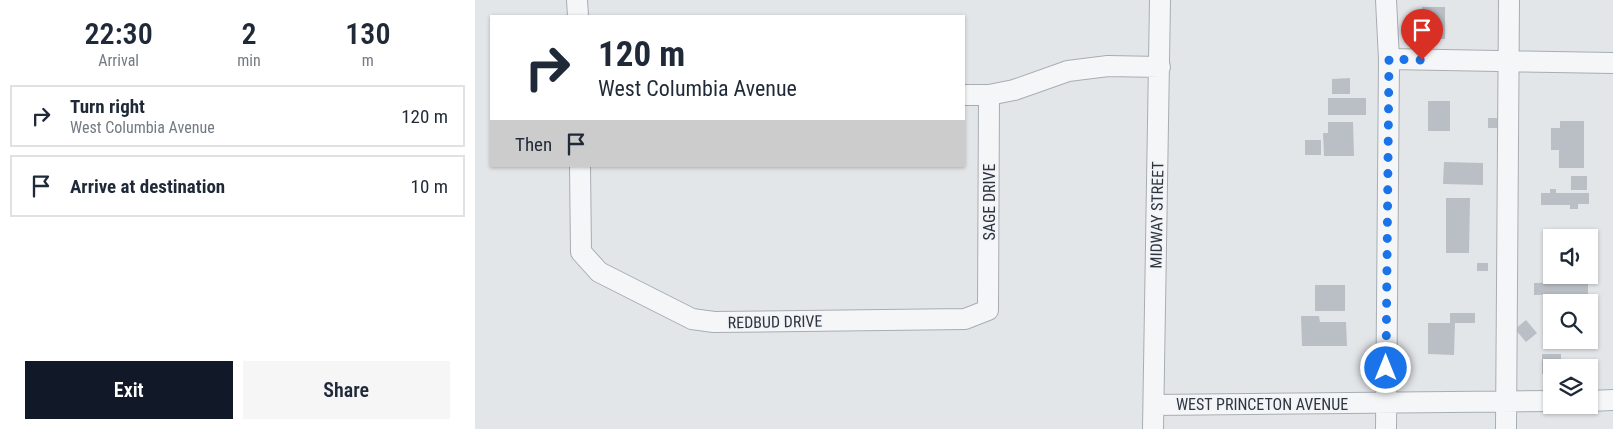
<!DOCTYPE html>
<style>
:root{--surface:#fff;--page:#f6f6f7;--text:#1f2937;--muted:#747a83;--line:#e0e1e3;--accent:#111827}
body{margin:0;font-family:"Roboto Condensed",sans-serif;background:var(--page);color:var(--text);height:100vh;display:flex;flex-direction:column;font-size:19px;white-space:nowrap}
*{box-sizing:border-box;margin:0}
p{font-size:16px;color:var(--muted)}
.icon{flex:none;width:28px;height:28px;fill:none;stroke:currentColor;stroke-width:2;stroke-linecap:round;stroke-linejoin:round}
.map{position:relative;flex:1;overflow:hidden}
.panel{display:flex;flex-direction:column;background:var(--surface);width:475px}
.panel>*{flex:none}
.top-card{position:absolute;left:15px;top:15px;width:475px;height:152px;border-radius:0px;box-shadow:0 1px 4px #0004;background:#fff;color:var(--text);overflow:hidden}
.fabs{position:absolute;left:1068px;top:229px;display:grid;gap:10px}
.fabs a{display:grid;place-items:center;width:55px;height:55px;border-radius:0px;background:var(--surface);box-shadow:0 1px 4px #0004;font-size:25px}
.pin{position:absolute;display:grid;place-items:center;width:42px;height:42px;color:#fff;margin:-51px -21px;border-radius:50% 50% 50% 0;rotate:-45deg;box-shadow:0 0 5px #0007}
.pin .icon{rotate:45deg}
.me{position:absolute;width:55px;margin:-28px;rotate:0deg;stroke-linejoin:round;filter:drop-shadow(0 0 4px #0008)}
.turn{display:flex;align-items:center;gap:18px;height:105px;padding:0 25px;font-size:22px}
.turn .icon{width:65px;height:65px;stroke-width:2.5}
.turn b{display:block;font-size:35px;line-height:42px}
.then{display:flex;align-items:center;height:48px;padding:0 25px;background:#0003;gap:10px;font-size:19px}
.eta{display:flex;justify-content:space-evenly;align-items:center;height:85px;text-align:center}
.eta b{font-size:30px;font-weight:600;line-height:35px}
.primary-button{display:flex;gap:10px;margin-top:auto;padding:10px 25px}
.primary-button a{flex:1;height:58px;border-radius:0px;background:var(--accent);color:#fff;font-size:20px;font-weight:600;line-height:58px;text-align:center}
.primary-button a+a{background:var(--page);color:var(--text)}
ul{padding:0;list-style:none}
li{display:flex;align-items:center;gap:15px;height:62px;margin:0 10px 8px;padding:0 15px;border:2px solid var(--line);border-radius:0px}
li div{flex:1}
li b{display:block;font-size:19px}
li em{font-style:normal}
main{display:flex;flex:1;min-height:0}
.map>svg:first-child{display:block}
.building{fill:#babfc6}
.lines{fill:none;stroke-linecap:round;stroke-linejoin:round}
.minor-casing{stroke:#a8adb3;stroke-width:22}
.minor{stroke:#f5f6f8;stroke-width:20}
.route{stroke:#1a73e8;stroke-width:9;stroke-dasharray:0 16.2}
.labels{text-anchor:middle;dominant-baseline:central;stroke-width:4;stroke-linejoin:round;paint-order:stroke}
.street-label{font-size:16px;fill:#2c3540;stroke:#f2f4f7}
</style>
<main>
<section class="panel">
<div class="eta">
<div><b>22:30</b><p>Arrival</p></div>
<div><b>2</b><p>min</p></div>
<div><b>130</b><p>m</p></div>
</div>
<ul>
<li><svg class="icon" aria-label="right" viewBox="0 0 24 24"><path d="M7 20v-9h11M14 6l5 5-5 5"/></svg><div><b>Turn right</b><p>West Columbia Avenue</p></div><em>120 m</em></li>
<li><svg class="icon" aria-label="arrive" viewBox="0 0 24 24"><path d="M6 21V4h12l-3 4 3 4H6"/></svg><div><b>Arrive at destination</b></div><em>10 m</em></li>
</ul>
<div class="primary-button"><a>Exit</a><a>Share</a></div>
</section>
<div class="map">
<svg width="1138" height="429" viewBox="0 0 1138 429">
<rect width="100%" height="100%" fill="#e3e6e9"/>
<path class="building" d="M 947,7 L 970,7 L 970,39 L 947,39 Z
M 875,78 L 875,94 L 857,94 L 857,79 Z
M 853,98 L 891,98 L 891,115 L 853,115 Z
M 953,101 L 975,101 L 975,131 L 953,131 Z
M 1013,118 L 1022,118 L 1022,128 L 1013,128 Z
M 1085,121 L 1109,121 L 1109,168 L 1084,168 L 1084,150 L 1076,150 L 1076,128 L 1085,128 Z
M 853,122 L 878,122 L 879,156 L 849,156 L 848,133 L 853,133 Z
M 830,140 L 846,140 L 846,155 L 830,155 Z
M 969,162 L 1008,163 L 1008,185 L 968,184 Z
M 1096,176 L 1112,176 L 1112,190 L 1096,190 Z
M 1075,189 L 1081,189 L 1081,193 L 1114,193 L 1114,204 L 1103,204 L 1103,209 L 1095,209 L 1095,205 L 1066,205 L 1066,193 L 1075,193 Z
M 971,198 L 995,198 L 994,253 L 971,253 Z
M 1085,233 L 1118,233 L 1118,255 L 1114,255 L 1114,238 L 1085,238 Z
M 1002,263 L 1013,263 L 1013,271 L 1002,271 Z
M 1113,282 L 1113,294 L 1059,295 L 1059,283 Z
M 840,285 L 870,285 L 870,311 L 840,311 Z
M 975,313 L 1000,313 L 1000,323 L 980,323 L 979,355 L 953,354 L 953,323 L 975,323 Z
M 826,316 L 844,316 L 845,322 L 871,322 L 872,346 L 827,346 Z
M 1051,320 L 1062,333 L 1051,342 L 1040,329 Z
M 1067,354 L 1086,354 L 1086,363 L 1117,362 L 1117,373 L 1114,373 L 1114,368 L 1076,368 L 1076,374 L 1067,374 Z"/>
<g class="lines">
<g class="minor-casing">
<path id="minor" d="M 102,0 L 103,16
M 914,59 L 1138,63
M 489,95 L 514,95 L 539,90 L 593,71 L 633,66 L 685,67
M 105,166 L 106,252 L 124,272 L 217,319 L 239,322 L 490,319 L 513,310 L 514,95
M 1114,401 L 1138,400
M 679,405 L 1076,401
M 678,429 L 685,0
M 911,429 L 914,59 L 911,0
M 1031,429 L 1034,0"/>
</g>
<use href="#minor" class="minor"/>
</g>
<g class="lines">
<path class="route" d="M 911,368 L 914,59 L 947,60"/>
</g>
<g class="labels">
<g class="street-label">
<text transform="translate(514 202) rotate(-90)">SAGE DRIVE</text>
<text transform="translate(682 215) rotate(-89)">MIDWAY STREET</text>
<text transform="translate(300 322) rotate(-1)">REDBUD DRIVE</text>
<text x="787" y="404">WEST PRINCETON AVENUE</text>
</g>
</g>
</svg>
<div class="fabs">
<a><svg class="icon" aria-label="sound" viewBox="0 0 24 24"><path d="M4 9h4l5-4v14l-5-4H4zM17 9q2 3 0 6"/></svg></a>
<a><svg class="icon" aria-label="search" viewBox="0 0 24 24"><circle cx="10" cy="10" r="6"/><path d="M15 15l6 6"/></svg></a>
<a><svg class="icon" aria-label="layers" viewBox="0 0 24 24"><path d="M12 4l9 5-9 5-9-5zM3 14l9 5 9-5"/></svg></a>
</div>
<div class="pin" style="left:947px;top:60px;background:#d93025"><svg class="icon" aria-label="arrive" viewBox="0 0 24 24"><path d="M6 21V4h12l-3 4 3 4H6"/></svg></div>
<svg class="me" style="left:911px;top:368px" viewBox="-20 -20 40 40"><circle r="17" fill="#1a73e8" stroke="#fff" stroke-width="3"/><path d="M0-11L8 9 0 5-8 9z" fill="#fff"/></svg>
<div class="top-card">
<div class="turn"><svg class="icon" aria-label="right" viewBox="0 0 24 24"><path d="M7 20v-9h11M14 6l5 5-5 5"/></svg><div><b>120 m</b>West Columbia Avenue</div></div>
<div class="then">Then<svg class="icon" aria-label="arrive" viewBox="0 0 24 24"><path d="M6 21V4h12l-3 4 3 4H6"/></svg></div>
</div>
</div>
</main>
